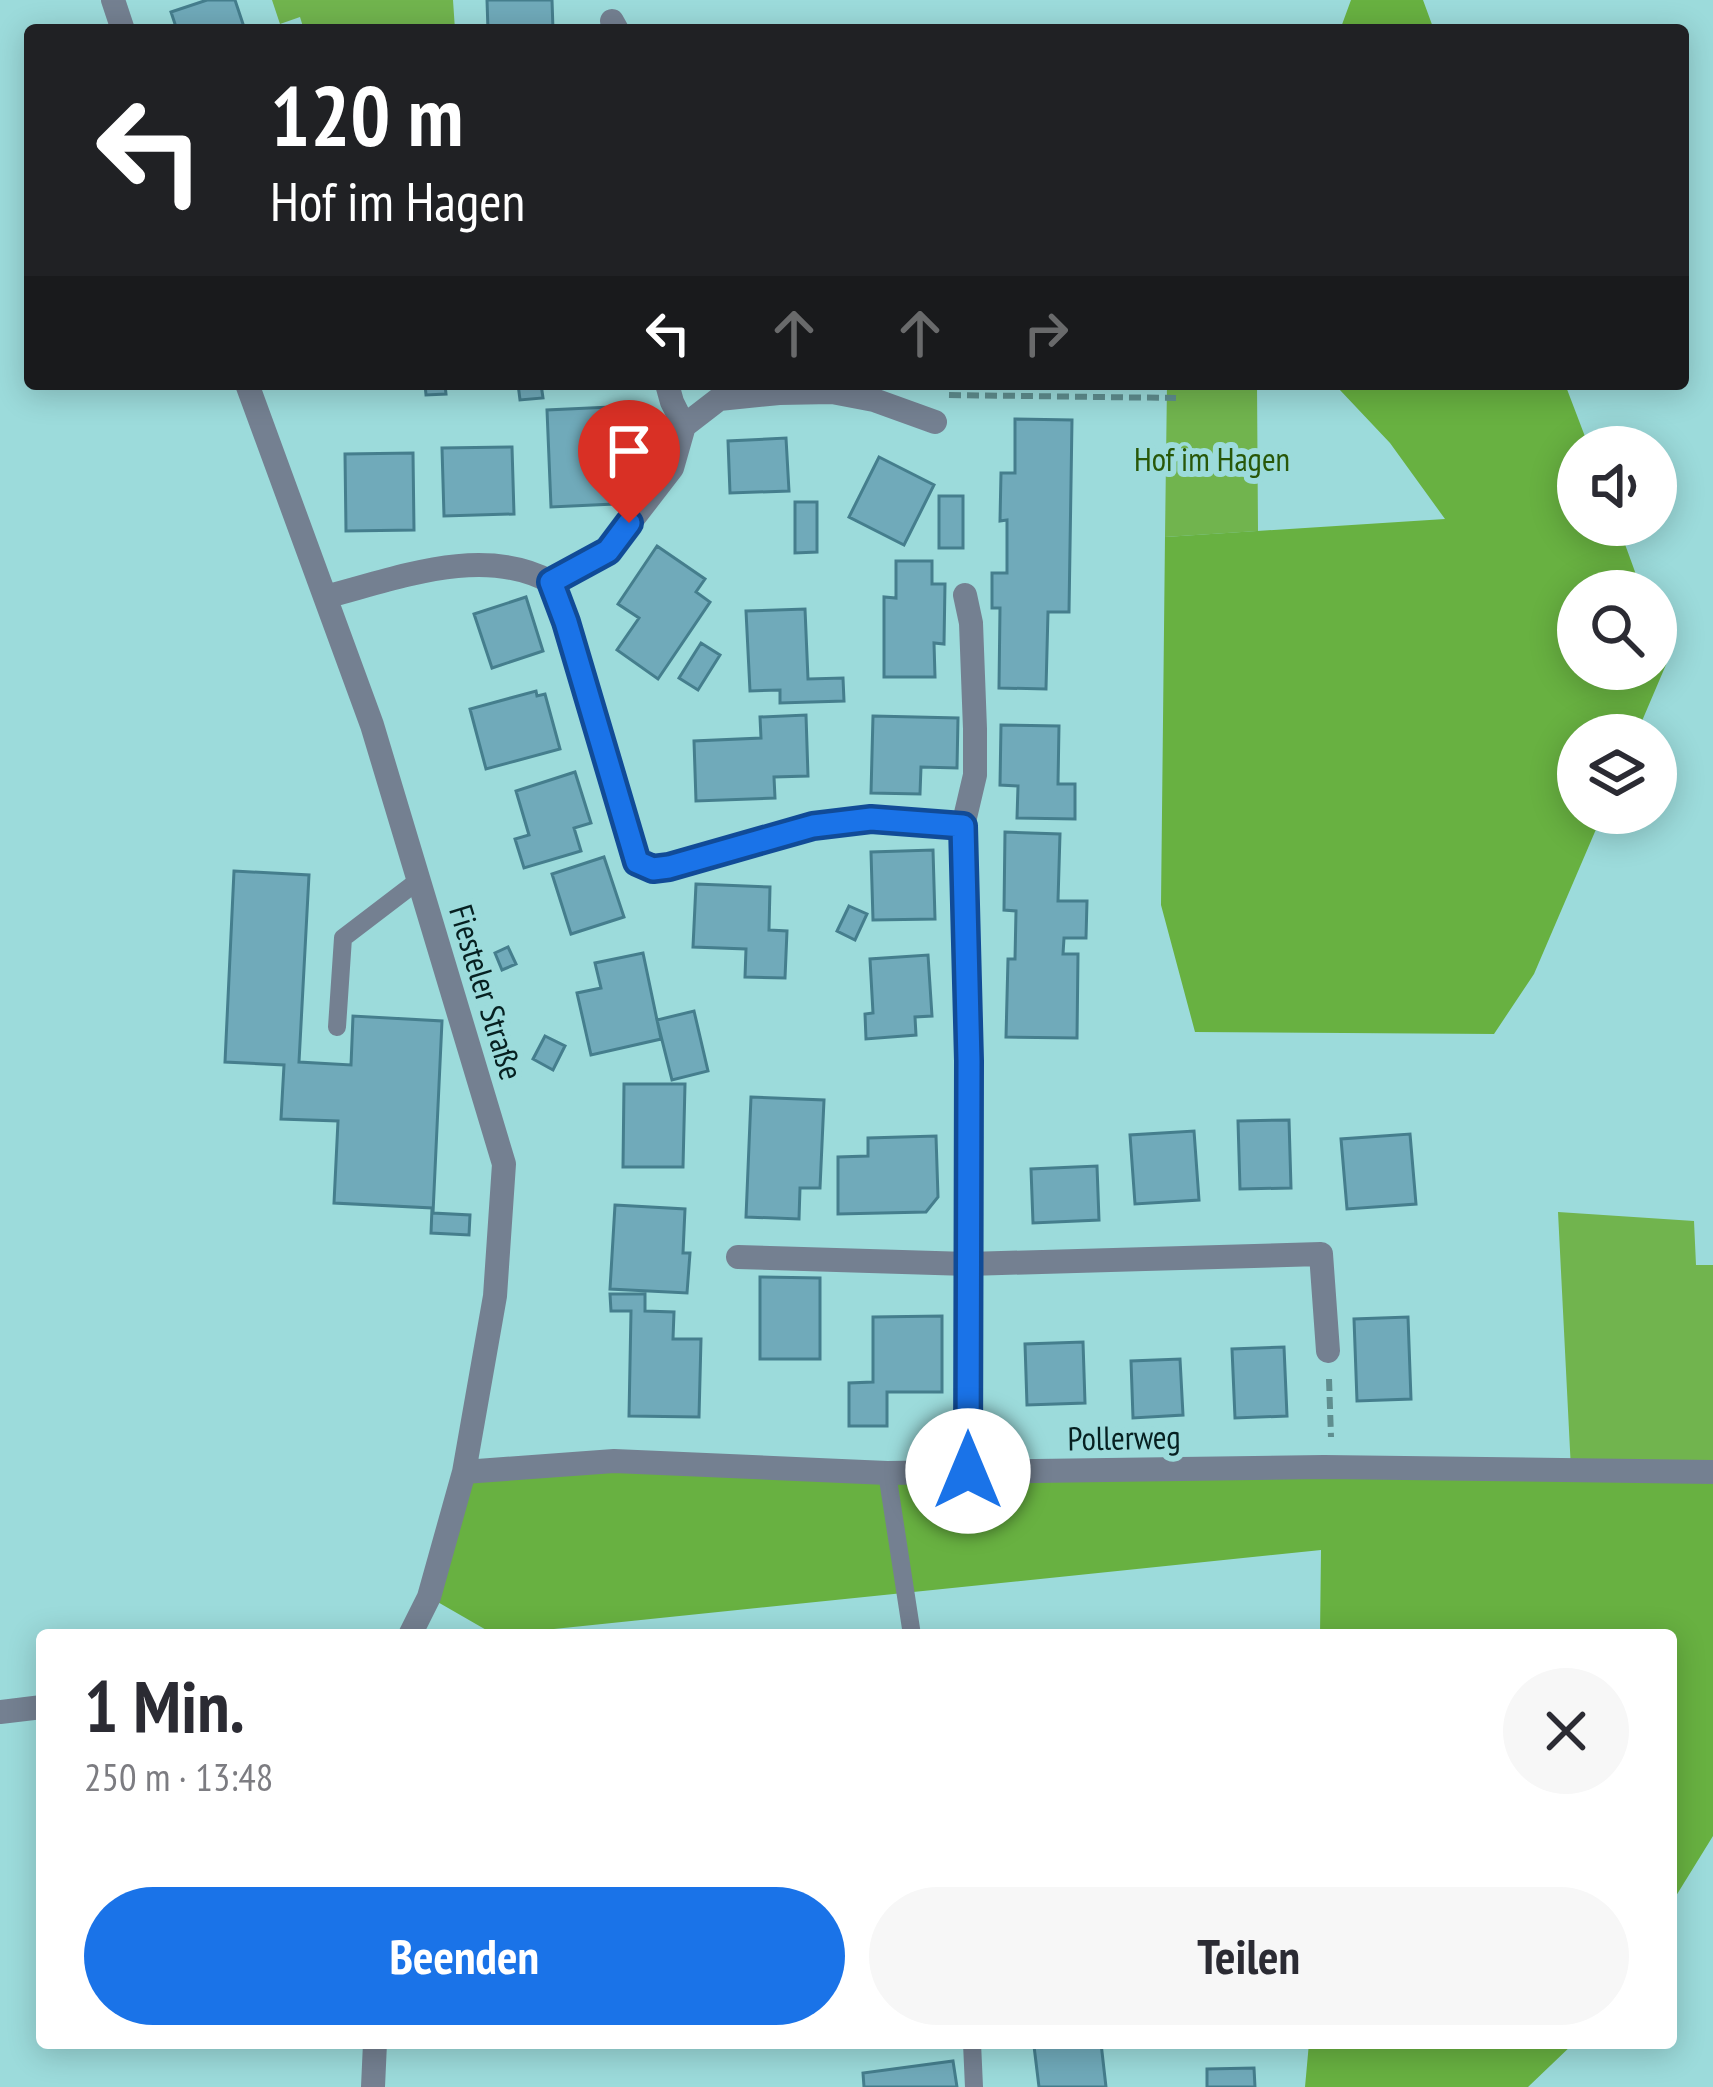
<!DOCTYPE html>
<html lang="de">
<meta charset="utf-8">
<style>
:root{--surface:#fff;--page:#f7f7f7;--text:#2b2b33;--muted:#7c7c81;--accent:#1a73e8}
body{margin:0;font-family:"PT Sans Narrow",sans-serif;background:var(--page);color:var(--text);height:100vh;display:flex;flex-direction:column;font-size:45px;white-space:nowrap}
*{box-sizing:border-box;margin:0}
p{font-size:39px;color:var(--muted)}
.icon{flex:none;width:66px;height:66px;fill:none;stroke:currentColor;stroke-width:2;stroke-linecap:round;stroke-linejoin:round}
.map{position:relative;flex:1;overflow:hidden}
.side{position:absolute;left:36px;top:1629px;width:1641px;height:420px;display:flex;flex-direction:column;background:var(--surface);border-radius:12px;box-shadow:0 6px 30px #0003}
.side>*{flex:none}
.guide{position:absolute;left:24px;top:24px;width:1665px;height:366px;border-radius:12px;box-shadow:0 6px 30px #0003;background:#202124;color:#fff;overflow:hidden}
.buttons{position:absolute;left:1557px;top:426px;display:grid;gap:24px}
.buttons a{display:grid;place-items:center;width:120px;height:120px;border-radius:50%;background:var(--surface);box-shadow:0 6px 30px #0003;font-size:60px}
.pin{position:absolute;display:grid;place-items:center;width:102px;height:102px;color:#fff;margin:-123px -51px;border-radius:50% 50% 50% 0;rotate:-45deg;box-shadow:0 0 12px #0007}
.pin .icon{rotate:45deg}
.me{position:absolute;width:132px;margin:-66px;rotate:0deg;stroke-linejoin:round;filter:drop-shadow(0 0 9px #0008)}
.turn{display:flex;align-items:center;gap:42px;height:252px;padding:0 48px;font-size:54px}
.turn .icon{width:156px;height:156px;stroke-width:2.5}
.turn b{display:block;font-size:84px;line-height:102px}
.lanes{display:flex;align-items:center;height:114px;padding:0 48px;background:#0003;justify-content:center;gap:60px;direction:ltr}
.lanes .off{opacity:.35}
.round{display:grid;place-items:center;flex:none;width:126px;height:126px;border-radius:63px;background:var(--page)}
.headline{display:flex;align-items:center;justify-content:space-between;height:204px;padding:0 48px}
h1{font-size:72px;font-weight:600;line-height:90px}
.button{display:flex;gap:24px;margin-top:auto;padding:24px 48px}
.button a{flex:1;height:138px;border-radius:72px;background:var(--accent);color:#fff;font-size:48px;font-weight:600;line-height:138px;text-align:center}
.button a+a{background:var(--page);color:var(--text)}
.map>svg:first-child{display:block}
.green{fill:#71b44e}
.forest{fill:#68b141}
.building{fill:#70aaba;stroke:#457e8d;stroke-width:3}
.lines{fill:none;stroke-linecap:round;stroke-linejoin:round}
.path{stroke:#5f8e8f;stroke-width:6;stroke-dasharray:12 6;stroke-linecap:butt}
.lane{stroke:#748091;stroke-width:18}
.street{stroke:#748091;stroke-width:24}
.route-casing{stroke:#114b97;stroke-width:30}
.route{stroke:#1a73e8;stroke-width:21}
.labels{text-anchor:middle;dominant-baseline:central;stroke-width:12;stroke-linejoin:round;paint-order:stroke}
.park-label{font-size:33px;fill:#285708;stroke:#9cdbdb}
.street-label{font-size:33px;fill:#062021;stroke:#9cdbdb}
</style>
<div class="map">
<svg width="1713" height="2087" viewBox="0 0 1713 2087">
<rect width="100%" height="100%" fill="#9cdbdb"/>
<path class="green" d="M 272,0 L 453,0 L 455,30 L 304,30 L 300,17 L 280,24 Z
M 1167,384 L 1257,384 L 1258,531 L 1165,537 Z
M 1558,1212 L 1694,1221 L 1696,1265 L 1713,1265 L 1713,1472 L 1571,1470 Z"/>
<path class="forest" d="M 1351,0 L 1423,0 L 1434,30 L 1340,30 Z
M 1339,384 L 1565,384 L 1589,447 L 1578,447 L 1578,525 L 1618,525 L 1642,591 L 1578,591 L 1578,669 L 1656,669 L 1656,628 L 1668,660 L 1636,735 L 1578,735 L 1578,813 L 1603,813 L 1534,974 L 1494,1034 L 1195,1032 L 1161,905 L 1165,537 L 1445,519 L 1390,443 L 1339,389 Z
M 464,1472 L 1713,1472 L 1713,1836 L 1671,1904 L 1671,1635 L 1320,1635 L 1321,1550 L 495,1635 L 429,1597 Z
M 1309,2043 L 1574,2043 L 1528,2087 L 1305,2087 Z"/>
<path class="building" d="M 207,0 L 235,0 L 245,30 L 177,30 L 171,12 Z
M 487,0 L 552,0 L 553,30 L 488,30 Z
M 425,384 L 445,384 L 446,394 L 426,395 Z
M 518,384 L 541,384 L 543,398 L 520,400 Z
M 610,407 L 614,504 L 551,507 L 547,410 Z
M 1015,419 L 1072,420 L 1069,612 L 1048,612 L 1046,689 L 999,688 L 1000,608 L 992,608 L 992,573 L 1007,573 L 1007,520 L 1000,521 L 1001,473 L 1015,473 Z
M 786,438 L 789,491 L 730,493 L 728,441 Z
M 512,447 L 514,514 L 444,516 L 442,448 Z
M 413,453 L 414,530 L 346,531 L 345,454 Z
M 879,457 L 934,485 L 904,545 L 849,517 Z
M 939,496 L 963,496 L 963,548 L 939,548 Z
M 795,502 L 817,502 L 817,552 L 795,553 Z
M 657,546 L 705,579 L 696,592 L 710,602 L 658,679 L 617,650 L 639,618 L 618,604 Z
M 896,561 L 932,561 L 932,584 L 945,584 L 944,644 L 934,643 L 935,677 L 884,677 L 884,597 L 896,598 Z
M 526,597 L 543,651 L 492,668 L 474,614 Z
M 805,609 L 808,679 L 843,678 L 844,701 L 780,703 L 780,690 L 750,691 L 746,611 Z
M 701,643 L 720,655 L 698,690 L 679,678 Z
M 536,691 L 537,696 L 545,694 L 560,749 L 486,769 L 470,709 Z
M 806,715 L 808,776 L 774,777 L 775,798 L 696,801 L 694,741 L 761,738 L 760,717 Z
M 873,716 L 958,718 L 957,768 L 921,767 L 920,794 L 871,793 Z
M 1001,725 L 1059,726 L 1058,784 L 1075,784 L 1075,819 L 1017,818 L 1018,786 L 1000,785 Z
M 575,772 L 591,823 L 574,828 L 581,851 L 524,868 L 515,839 L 529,835 L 516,791 Z
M 1005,832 L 1060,834 L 1058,901 L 1087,901 L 1086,938 L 1064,938 L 1063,954 L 1078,954 L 1077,1038 L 1006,1037 L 1008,959 L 1015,959 L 1016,911 L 1004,910 Z
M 933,850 L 935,919 L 873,920 L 871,852 Z
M 604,857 L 624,917 L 571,934 L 552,874 Z
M 234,871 L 309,875 L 299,1062 L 351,1065 L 353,1016 L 442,1021 L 433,1213 L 470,1215 L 469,1235 L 431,1233 L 432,1208 L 334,1203 L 338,1121 L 281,1119 L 284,1065 L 225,1062 Z
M 696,884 L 770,887 L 769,930 L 787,931 L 785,978 L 745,977 L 746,949 L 693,947 Z
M 849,906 L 867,914 L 855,940 L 837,931 Z
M 508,947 L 516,964 L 502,970 L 495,953 Z
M 643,953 L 661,1039 L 591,1055 L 577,993 L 601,988 L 595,963 Z
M 928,955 L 932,1016 L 915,1017 L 916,1035 L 866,1039 L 865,1014 L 873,1013 L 870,959 Z
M 694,1011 L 708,1071 L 672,1080 L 657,1020 Z
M 545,1036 L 565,1046 L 553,1070 L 533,1059 Z
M 624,1084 L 685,1084 L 683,1167 L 623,1167 Z
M 751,1097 L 824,1100 L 820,1188 L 800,1188 L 799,1219 L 746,1217 Z
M 1289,1120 L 1291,1188 L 1240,1189 L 1238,1121 Z
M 1194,1131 L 1199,1200 L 1135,1204 L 1130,1135 Z
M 1410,1134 L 1416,1204 L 1347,1209 L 1341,1139 Z
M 936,1136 L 938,1197 L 926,1212 L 838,1214 L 838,1157 L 868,1156 L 868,1138 Z
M 1097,1166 L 1099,1220 L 1033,1223 L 1031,1169 Z
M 615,1205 L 685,1209 L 683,1253 L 690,1253 L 687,1293 L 610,1289 Z
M 760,1277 L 820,1278 L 820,1359 L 760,1359 Z
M 610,1294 L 645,1294 L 645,1311 L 674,1312 L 673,1339 L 701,1339 L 699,1417 L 629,1416 L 631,1311 L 611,1311 Z
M 942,1316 L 942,1392 L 887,1392 L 887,1426 L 849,1426 L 849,1383 L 873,1382 L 873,1317 Z
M 1408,1317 L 1411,1399 L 1357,1401 L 1354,1319 Z
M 1083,1342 L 1085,1403 L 1027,1405 L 1025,1344 Z
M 1284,1347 L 1287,1416 L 1235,1418 L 1232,1349 Z
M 1180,1359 L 1183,1415 L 1133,1418 L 1131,1361 Z
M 1061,2043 L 1101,2043 L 1106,2087 L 1039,2087 L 1034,2046 Z
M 953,2061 L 957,2087 L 864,2087 L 863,2073 Z
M 1254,2068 L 1255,2087 L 1207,2087 L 1207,2069 Z"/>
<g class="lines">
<path class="path" d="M 949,395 L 1176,398
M 1329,1379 L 1331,1437"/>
<path class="lane" d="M 337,1027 L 343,938 L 419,880
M 887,1473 L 912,1635
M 972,2043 L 974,2087"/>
<path class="street" d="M 113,0 L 123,30
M 612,21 L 617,30
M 247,384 L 372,725 L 504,1164 L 495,1296 L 464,1472 L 429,1597 L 410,1635
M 684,426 L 719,399 L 779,393 L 832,392 L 874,400 L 935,422
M 551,582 L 608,551 L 672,468 L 684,426 L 672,402 L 667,384
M 965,595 L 971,623 L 975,729 L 975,775 L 963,826 L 969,1061 L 968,1471
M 325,597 C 396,579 482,544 551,582 L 566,622 L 637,862 L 653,869 L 669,867 L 813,826 L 871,819 L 963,826
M 738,1257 L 968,1264 L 1321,1254 L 1328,1351
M 464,1472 L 614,1461 L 887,1473 L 1324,1467 L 1713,1472
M 0,1712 L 42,1707
M 373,2087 L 375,2043"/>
</g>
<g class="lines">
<g class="route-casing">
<path id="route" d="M 629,523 L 608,551 L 551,582 L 566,622 L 637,862 L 653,869 L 669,867 L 813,826 L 871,819 L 963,826 L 969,1061 L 968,1471"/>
</g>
<use href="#route" class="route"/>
</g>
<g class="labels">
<g class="park-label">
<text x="1212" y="458">Hof im Hagen</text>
</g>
<g class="street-label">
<text transform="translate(487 992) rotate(73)">Fiesteler Straße</text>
<text transform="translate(1124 1437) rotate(-1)">Pollerweg</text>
</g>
</g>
</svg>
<div class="buttons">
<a><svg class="icon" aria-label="sound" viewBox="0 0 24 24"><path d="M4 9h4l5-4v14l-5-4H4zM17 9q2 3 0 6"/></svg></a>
<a><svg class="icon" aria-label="search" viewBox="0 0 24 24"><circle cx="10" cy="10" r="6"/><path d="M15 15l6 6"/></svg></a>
<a><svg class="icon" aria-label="layers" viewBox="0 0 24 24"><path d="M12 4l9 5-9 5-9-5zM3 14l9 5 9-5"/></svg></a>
</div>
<div class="pin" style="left:629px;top:523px;background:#d93025"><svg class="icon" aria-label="arrive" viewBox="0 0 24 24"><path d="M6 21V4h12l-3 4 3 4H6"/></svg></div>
<svg class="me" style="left:968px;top:1471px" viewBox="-20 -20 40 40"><circle r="19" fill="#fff"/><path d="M0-13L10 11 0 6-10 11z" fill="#1a73e8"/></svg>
<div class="guide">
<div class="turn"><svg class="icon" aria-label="left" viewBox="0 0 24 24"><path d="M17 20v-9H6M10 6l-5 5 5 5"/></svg><div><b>120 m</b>Hof im Hagen</div></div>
<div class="lanes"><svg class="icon" aria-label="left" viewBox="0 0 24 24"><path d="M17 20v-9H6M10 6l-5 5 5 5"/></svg><svg class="icon off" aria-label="ahead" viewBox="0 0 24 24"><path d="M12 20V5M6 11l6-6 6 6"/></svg><svg class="icon off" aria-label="ahead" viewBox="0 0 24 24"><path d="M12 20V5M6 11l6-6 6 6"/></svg><svg class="icon off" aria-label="right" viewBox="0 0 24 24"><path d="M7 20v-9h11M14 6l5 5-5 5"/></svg></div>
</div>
<section class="side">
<div class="headline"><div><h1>1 Min.</h1><p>250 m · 13:48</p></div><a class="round"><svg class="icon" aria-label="close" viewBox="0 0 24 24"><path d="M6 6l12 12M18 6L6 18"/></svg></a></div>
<div class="button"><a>Beenden</a><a>Teilen</a></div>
</section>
</div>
